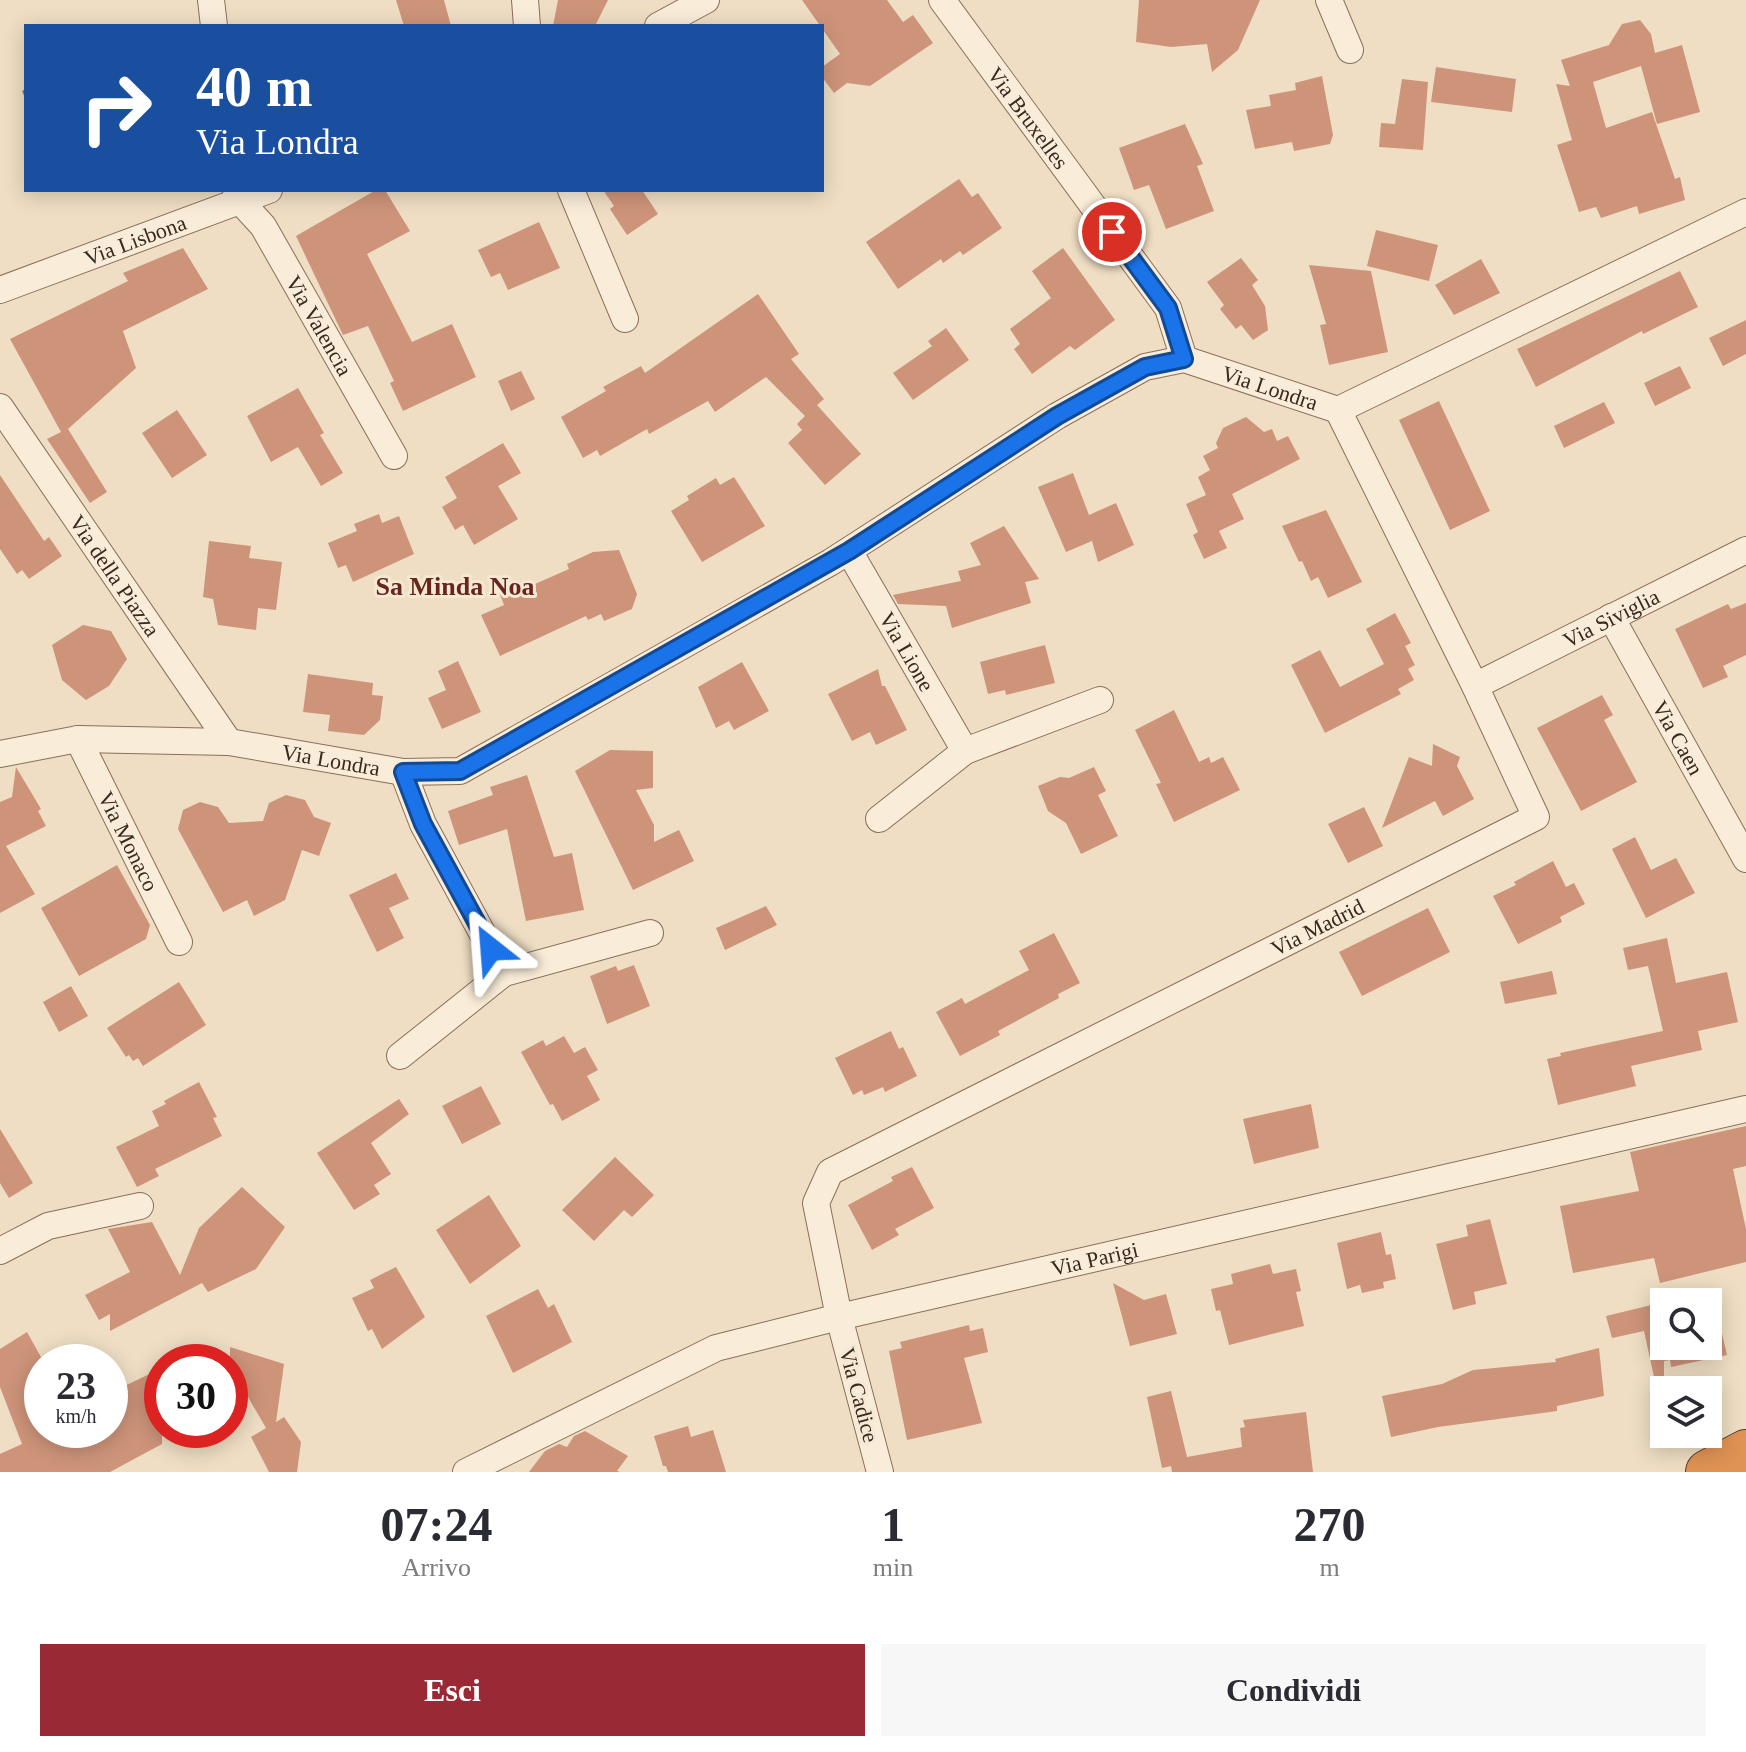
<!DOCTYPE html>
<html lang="it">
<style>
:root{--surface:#fff;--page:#f7f7f7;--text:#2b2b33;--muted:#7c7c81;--accent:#9a2936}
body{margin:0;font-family:Georgia,serif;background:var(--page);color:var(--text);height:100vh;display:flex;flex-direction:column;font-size:30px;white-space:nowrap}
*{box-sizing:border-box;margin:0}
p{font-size:26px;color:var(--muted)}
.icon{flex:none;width:44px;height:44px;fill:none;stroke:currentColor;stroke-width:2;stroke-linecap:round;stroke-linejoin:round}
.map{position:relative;height:1472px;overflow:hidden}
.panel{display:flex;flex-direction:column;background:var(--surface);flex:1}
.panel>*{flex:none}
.hud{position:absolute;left:24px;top:24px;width:800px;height:168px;border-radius:0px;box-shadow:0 4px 20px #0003;background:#1a4fa0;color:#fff;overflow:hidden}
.buttons{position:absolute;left:1650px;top:1288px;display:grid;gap:16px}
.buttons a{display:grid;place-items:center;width:72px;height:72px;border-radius:0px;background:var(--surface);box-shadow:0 4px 20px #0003;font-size:40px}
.speed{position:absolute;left:24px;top:1344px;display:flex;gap:16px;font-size:40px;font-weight:700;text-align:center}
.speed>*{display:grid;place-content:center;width:104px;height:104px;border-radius:50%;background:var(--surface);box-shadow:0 4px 20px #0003;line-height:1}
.speed small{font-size:20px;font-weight:400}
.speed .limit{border:12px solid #d22;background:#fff;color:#111}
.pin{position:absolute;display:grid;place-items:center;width:68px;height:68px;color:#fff;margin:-34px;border:4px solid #fff;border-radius:50%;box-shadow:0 2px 8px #0007}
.me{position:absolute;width:88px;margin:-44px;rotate:332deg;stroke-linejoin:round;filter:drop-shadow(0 0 6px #0008)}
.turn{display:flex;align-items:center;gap:28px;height:168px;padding:0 40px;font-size:36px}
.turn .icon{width:104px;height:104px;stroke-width:2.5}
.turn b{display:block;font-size:56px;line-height:68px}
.eta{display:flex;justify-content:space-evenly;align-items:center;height:136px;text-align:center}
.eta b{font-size:48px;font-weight:700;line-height:56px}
.cta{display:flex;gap:16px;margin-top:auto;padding:16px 40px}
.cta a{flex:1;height:92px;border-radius:0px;background:var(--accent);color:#fff;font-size:32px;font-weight:700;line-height:92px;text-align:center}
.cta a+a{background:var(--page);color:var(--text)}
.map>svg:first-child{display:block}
.building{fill:#ce947a}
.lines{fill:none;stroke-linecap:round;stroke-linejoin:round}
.street-casing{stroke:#8a6f5a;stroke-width:28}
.highway-casing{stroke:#583d2e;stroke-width:46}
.path{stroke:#8a6f5a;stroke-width:5;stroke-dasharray:6 4;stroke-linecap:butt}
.street{stroke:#f9ecd8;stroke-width:26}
.highway{stroke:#df9354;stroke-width:44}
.route-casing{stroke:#114b97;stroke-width:20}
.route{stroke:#1a73e8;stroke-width:14}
.labels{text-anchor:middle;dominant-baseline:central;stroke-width:6;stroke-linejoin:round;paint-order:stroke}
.street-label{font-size:22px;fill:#3a291e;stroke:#f6e9d4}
.quarter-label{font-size:26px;font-weight:bold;fill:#67251d;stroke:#f6e9d4}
</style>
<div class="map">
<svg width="1746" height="1472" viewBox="0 0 1746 1472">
<rect width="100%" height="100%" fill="#efdec4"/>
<path class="building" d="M 396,0 L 444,0 L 451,26 L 404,26 Z
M 558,0 L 608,0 L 595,26 L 553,26 Z
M 802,0 L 887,0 L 903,22 L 913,15 L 933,43 L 870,86 L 847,83 L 834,93 L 822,77 L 822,67 L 840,54 Z
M 1139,0 L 1260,0 L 1238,50 L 1212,72 L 1207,44 L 1171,47 L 1136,42 Z
M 1640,20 L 1651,34 L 1655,53 L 1682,45 L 1700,112 L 1657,124 L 1641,66 L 1593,82 L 1606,128 L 1652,112 L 1675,179 L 1680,177 L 1685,200 L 1639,214 L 1637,206 L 1601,218 L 1596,207 L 1579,212 L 1557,145 L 1572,140 L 1556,84 L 1570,86 L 1561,60 L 1609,45 L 1622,24 Z
M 1436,67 L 1516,79 L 1512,112 L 1431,102 Z
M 1322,76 L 1333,135 L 1330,144 L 1294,151 L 1292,142 L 1255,149 L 1246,110 L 1271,106 L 1269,95 L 1296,90 L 1295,83 Z
M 1402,79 L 1428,82 L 1423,150 L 1379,147 L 1381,123 L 1395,124 Z
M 1185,124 L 1203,164 L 1197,166 L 1214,211 L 1166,229 L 1149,185 L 1134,190 L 1119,148 Z
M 959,179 L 972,197 L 978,193 L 1002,228 L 963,255 L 960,251 L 943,263 L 941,259 L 898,289 L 866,242 Z
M 376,190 L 385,190 L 410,231 L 367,254 L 412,342 L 452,324 L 476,377 L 403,411 L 390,383 L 394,381 L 368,326 L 343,335 L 296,236 Z
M 603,190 L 642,190 L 658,214 L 627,235 L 610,209 L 614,206 Z
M 539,222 L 560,268 L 508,290 L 500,273 L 491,277 L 478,250 Z
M 1376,230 L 1438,245 L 1429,281 L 1367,266 Z
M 183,248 L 208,289 L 123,331 L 136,368 L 68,429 L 107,492 L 90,503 L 47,439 L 61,432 L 10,339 L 128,281 L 123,273 Z
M 1063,248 L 1115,320 L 1075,350 L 1070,346 L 1032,374 L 1014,349 L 1020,344 L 1010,329 L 1051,298 L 1032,271 Z
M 1241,258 L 1258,280 L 1252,285 L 1265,306 L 1268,330 L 1253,340 L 1241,325 L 1236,329 L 1220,309 L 1224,305 L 1207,282 Z
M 1481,259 L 1500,293 L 1454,315 L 1435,285 Z
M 1309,265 L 1371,271 L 1388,352 L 1329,365 L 1320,325 L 1326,324 Z
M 1680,271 L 1698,307 L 1643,334 L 1642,331 L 1536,387 L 1517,349 Z
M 758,294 L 799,354 L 791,359 L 824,399 L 817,405 L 861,454 L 825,485 L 788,443 L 802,430 L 797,424 L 805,416 L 766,377 L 715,412 L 708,401 L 649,434 L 647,429 L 600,456 L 597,450 L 583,458 L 561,417 L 606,391 L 603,387 L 641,366 L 645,373 Z
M 1746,320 L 1746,354 L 1723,366 L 1709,338 Z
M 946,328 L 969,360 L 913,400 L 893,373 L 932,346 L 928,341 Z
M 1680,366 L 1691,388 L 1655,406 L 1644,383 Z
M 521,371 L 535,399 L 511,411 L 498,381 Z
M 298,388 L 324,433 L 320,435 L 343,473 L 321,486 L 298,447 L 271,462 L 247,416 Z
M 1439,401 L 1490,511 L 1450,530 L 1399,420 Z
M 1604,402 L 1615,423 L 1564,448 L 1554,426 Z
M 177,410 L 207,455 L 172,478 L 142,433 Z
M 1246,417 L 1264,432 L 1272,429 L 1277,441 L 1288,436 L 1300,459 L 1232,494 L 1244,519 L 1219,531 L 1227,548 L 1204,559 L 1193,535 L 1198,532 L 1186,504 L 1206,495 L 1198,477 L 1210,470 L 1203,456 L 1218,448 L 1216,443 L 1223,428 Z
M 503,443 L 521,473 L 498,486 L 518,519 L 474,545 L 463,525 L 455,530 L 442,507 L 457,498 L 445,477 Z
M 1073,473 L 1089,515 L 1116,503 L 1134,545 L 1098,562 L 1092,541 L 1066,552 L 1038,487 Z
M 0,475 L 44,541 L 49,537 L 62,556 L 29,579 L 22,570 L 17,574 L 0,549 Z
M 734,477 L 765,526 L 702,562 L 671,511 L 689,500 L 687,496 L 716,478 L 720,485 Z
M 1326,510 L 1362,582 L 1328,598 L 1318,577 L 1311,581 L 1302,561 L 1299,562 L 1282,526 Z
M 379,514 L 382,523 L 399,516 L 414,554 L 353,582 L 346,565 L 338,568 L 328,543 L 357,531 L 354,524 Z
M 1004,526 L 1039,579 L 1025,582 L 1031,603 L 952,628 L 946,606 L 898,604 L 893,595 L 961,581 L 958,571 L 981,565 L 970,543 Z
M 209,541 L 251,546 L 249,558 L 282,562 L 276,610 L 258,608 L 256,630 L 218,625 L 213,599 L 203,597 Z
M 619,550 L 637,594 L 632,609 L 604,621 L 601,614 L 588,620 L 586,616 L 500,656 L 481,615 L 504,605 L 499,592 L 523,581 L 526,588 L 569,569 L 567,564 L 593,552 Z
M 1746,603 L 1746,655 L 1723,666 L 1728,677 L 1703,688 L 1675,629 L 1728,604 L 1731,609 Z
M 1395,613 L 1411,643 L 1405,646 L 1415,665 L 1408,669 L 1414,680 L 1398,689 L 1401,694 L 1325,733 L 1291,665 L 1320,650 L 1340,687 L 1384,664 L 1366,629 Z
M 83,625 L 111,631 L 127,659 L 109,686 L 86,700 L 62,680 L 52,645 Z
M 1045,645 L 1055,683 L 1006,695 L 1005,690 L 988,694 L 980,662 Z
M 458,661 L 481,712 L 442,729 L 428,698 L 446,690 L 438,671 Z
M 742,662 L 769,711 L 734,730 L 729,721 L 716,728 L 698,687 Z
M 878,669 L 882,686 L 885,686 L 907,730 L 876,745 L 870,732 L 852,741 L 828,694 Z
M 308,674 L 373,683 L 372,695 L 383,696 L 380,720 L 364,735 L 328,731 L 330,715 L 303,712 Z
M 1602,695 L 1613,715 L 1604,720 L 1637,782 L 1581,811 L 1537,728 Z
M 1174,710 L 1199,762 L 1209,757 L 1211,763 L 1223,757 L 1240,790 L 1174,822 L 1156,784 L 1161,783 L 1135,730 Z
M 1433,744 L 1460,757 L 1457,766 L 1474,799 L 1443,816 L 1435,801 L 1382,828 L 1409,757 L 1432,766 Z
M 610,750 L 653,751 L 653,788 L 636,790 L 654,825 L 654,842 L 679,830 L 694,861 L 633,890 L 575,771 Z
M 16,767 L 41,809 L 38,811 L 46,826 L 6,846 L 35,894 L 0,913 L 0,802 L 12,797 Z
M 1094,767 L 1106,791 L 1098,795 L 1118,836 L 1081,854 L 1066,823 L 1048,811 L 1038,786 L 1060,777 L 1069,778 Z
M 527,775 L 554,857 L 572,853 L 584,910 L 526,921 L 507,829 L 459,845 L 448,811 L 493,795 L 490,787 Z
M 286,795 L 305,800 L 314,817 L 331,823 L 319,856 L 302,850 L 285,900 L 254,916 L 247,900 L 223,912 L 178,829 L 183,810 L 200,802 L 218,807 L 229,823 L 263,821 L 269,803 Z
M 1364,807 L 1383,846 L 1348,863 L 1328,824 Z
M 1635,837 L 1651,870 L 1676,858 L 1695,893 L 1646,918 L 1612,849 Z
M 1553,861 L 1566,887 L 1574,883 L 1585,904 L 1560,917 L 1562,922 L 1518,944 L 1493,896 L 1516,885 L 1514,882 Z
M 117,865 L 150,925 L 146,939 L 79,976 L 41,908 Z
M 396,873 L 409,899 L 389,908 L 404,938 L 377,952 L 349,895 Z
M 766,906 L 777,925 L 725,950 L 716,928 Z
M 1428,908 L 1450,952 L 1362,996 L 1339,952 Z
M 1054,933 L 1080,983 L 1058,994 L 1059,998 L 998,1031 L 1000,1035 L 960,1056 L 936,1012 L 962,998 L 965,1004 L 1029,970 L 1019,951 Z
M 1667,938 L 1676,983 L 1727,972 L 1738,1022 L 1698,1031 L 1702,1050 L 1631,1066 L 1636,1086 L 1558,1105 L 1547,1059 L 1561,1056 L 1560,1053 L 1663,1031 L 1648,966 L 1628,970 L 1623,948 Z
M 634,965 L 650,1006 L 607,1024 L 590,976 L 616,966 L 618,971 Z
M 1552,971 L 1557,994 L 1505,1004 L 1500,982 Z
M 179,982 L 206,1025 L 143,1066 L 138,1058 L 133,1061 L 129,1055 L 126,1057 L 107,1028 Z
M 71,986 L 88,1016 L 59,1032 L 43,1002 Z
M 891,1031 L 899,1049 L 903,1047 L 917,1076 L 885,1092 L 883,1087 L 864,1095 L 862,1090 L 853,1095 L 835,1058 Z
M 564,1036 L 574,1053 L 585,1047 L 598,1070 L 587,1076 L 600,1100 L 562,1121 L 553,1104 L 550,1105 L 521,1052 L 543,1040 L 546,1046 Z
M 199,1082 L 217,1117 L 213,1118 L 222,1136 L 155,1169 L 159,1176 L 137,1187 L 116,1147 L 159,1126 L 152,1111 L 166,1104 L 164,1101 Z
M 481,1086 L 501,1124 L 462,1144 L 442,1106 Z
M 399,1099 L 409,1114 L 371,1143 L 391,1174 L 374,1185 L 380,1194 L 354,1210 L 317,1153 Z
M 1311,1104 L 1319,1148 L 1254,1164 L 1243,1119 Z
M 1746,1126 L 1746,1166 L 1733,1169 L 1746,1229 L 1746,1262 L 1660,1283 L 1654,1258 L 1573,1273 L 1560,1206 L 1639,1191 L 1630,1152 Z
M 0,1129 L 33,1183 L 9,1198 L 0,1183 Z
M 615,1157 L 654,1195 L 632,1217 L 624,1210 L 594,1241 L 562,1210 Z
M 912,1167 L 934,1208 L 895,1229 L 899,1235 L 872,1250 L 848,1205 L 893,1181 L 891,1177 Z
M 242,1187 L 285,1227 L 256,1269 L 208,1292 L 202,1283 L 110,1331 L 110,1314 L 99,1320 L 85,1295 L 130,1272 L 108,1229 L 152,1222 L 180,1275 L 199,1228 Z
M 489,1195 L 521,1246 L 470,1284 L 436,1230 Z
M 1490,1219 L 1507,1284 L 1474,1292 L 1476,1304 L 1453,1310 L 1436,1244 L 1468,1236 L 1466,1225 Z
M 1381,1232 L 1386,1255 L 1391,1254 L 1396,1279 L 1383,1282 L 1384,1288 L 1362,1293 L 1360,1285 L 1347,1289 L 1337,1243 Z
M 1270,1264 L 1273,1274 L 1296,1269 L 1301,1291 L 1296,1292 L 1304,1326 L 1229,1345 L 1220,1310 L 1216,1311 L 1211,1289 L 1233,1284 L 1231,1274 Z
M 396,1267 L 425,1317 L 382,1349 L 372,1329 L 368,1331 L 352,1298 L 374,1288 L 370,1280 Z
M 1113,1283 L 1144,1300 L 1166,1294 L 1177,1334 L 1130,1346 Z
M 538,1289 L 548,1308 L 554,1304 L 572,1342 L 513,1373 L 486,1316 Z
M 1664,1302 L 1664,1346 L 1708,1346 L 1708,1318 L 1718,1316 L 1727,1355 L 1671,1367 L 1670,1360 L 1664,1361 L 1664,1376 L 1654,1377 L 1644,1331 L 1612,1338 L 1606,1316 Z
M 969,1325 L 970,1331 L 983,1328 L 988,1352 L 964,1358 L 982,1423 L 907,1440 L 889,1351 L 902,1348 L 900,1342 Z
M 27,1332 L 42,1359 L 42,1372 L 30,1378 L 42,1407 L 42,1430 L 110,1430 L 110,1393 L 162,1368 L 162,1444 L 110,1472 L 0,1472 L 0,1454 L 22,1444 L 0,1387 L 0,1349 Z
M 230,1347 L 284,1364 L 276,1422 L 284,1417 L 301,1442 L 297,1472 L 269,1472 L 251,1437 L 266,1428 L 248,1397 L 230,1407 Z
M 1599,1348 L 1604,1396 L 1557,1406 L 1557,1411 L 1438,1427 L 1391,1437 L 1382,1396 L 1442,1384 L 1473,1370 L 1556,1362 L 1555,1359 Z
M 1171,1391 L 1187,1457 L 1242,1447 L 1240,1428 L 1245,1427 L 1243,1420 L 1306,1412 L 1313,1472 L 1172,1472 L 1171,1466 L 1162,1468 L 1147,1397 Z
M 688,1426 L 691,1437 L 713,1430 L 726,1472 L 668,1472 L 666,1466 L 663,1466 L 654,1436 Z
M 585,1431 L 628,1456 L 617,1471 L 620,1472 L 529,1472 L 545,1451 L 559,1444 L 567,1447 L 574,1436 Z"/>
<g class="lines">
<g class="street-casing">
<g id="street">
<path d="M 211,0 L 214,26"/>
<path d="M 525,0 L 527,26"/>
<path id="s1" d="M 942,0 L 1168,308 L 1184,359"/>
<path d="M 1329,0 L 1350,50"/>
<path d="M 658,26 L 706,0"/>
<path id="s2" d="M 236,190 L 240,201 L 263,226 L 394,456"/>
<path d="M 571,190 L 625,319"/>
<path id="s3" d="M 0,290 L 269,190"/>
<path id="s4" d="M 0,407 L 229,742"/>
<path id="s5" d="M 849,551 L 965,751"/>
<path id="s6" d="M 1611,617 L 1746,859"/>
<path id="s7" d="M 1475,686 L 1746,550"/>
<path id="s8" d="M 78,739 L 179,942"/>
<path id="s9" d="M 0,754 L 78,739 L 229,742 L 403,772 L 460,771 L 831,562 L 1057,416 L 1145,367 L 1184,359 L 1338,410 L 1746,212"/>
<path d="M 403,772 L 423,824 L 504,973"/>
<path d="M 879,819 L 965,751 L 1100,700"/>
<path d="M 400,1056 L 504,973 L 650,933"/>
<path d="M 0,1251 L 48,1226 L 140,1206"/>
<path id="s10" d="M 466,1472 L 716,1348 L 839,1317 L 1746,1109"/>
<path id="s11" d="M 880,1472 L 839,1317 L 816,1203 L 830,1172 L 1536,817 L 1475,686 L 1338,410"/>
</g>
</g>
<g class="highway-casing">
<path id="highway" d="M 1708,1472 L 1746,1452"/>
</g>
<path class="path" d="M 23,93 L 26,92"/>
<use href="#street" class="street"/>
<use href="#highway" class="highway"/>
</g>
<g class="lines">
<g class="route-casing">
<path id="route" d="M 491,949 L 423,824 L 403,772 L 460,771 L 849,551 L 1057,416 L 1145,367 L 1184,359 L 1168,308 L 1112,232"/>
</g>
<use href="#route" class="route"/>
</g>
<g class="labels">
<g class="street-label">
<text stroke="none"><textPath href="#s1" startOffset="146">Via Bruxelles</textPath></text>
<text stroke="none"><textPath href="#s3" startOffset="144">Via Lisbona</textPath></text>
<text stroke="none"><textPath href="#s2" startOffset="160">Via Valencia</textPath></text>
<text stroke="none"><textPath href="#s9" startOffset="1390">Via Londra</textPath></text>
<text stroke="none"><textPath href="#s4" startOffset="204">Via della Piazza</textPath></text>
<text stroke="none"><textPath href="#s7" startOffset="152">Via Siviglia</textPath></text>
<text stroke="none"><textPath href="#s5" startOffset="116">Via Lione</textPath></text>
<text stroke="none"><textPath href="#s6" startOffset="138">Via Caen</textPath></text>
<text stroke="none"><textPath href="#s9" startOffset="334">Via Londra</textPath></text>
<text stroke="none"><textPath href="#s8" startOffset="114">Via Monaco</textPath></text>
<text stroke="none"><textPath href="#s11" startOffset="856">Via Madrid</textPath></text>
<text stroke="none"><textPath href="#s10" startOffset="668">Via Parigi</textPath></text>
<text transform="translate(859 1395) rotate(75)">Via Cadice</text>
</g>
<g class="quarter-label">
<text x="455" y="586">Sa Minda Noa</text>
</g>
</g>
</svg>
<div class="buttons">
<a><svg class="icon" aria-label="search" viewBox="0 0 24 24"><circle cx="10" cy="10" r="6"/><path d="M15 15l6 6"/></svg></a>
<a><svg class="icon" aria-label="layers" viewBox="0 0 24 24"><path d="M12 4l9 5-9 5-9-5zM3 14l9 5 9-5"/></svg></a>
</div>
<div class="speed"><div>23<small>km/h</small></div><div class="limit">30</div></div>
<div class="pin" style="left:1112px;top:232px;background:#d93025"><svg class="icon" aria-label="arrive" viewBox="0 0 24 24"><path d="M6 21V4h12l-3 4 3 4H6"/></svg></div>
<svg class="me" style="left:491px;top:949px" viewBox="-20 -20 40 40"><path d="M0-17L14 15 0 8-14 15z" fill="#1a73e8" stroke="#fff" stroke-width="4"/></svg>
<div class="hud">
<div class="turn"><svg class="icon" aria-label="right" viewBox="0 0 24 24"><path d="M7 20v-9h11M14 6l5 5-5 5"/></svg><div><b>40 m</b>Via Londra</div></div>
</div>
</div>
<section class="panel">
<div class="eta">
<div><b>07:24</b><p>Arrivo</p></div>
<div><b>1</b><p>min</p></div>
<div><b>270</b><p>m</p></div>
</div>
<div class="cta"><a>Esci</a><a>Condividi</a></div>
</section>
